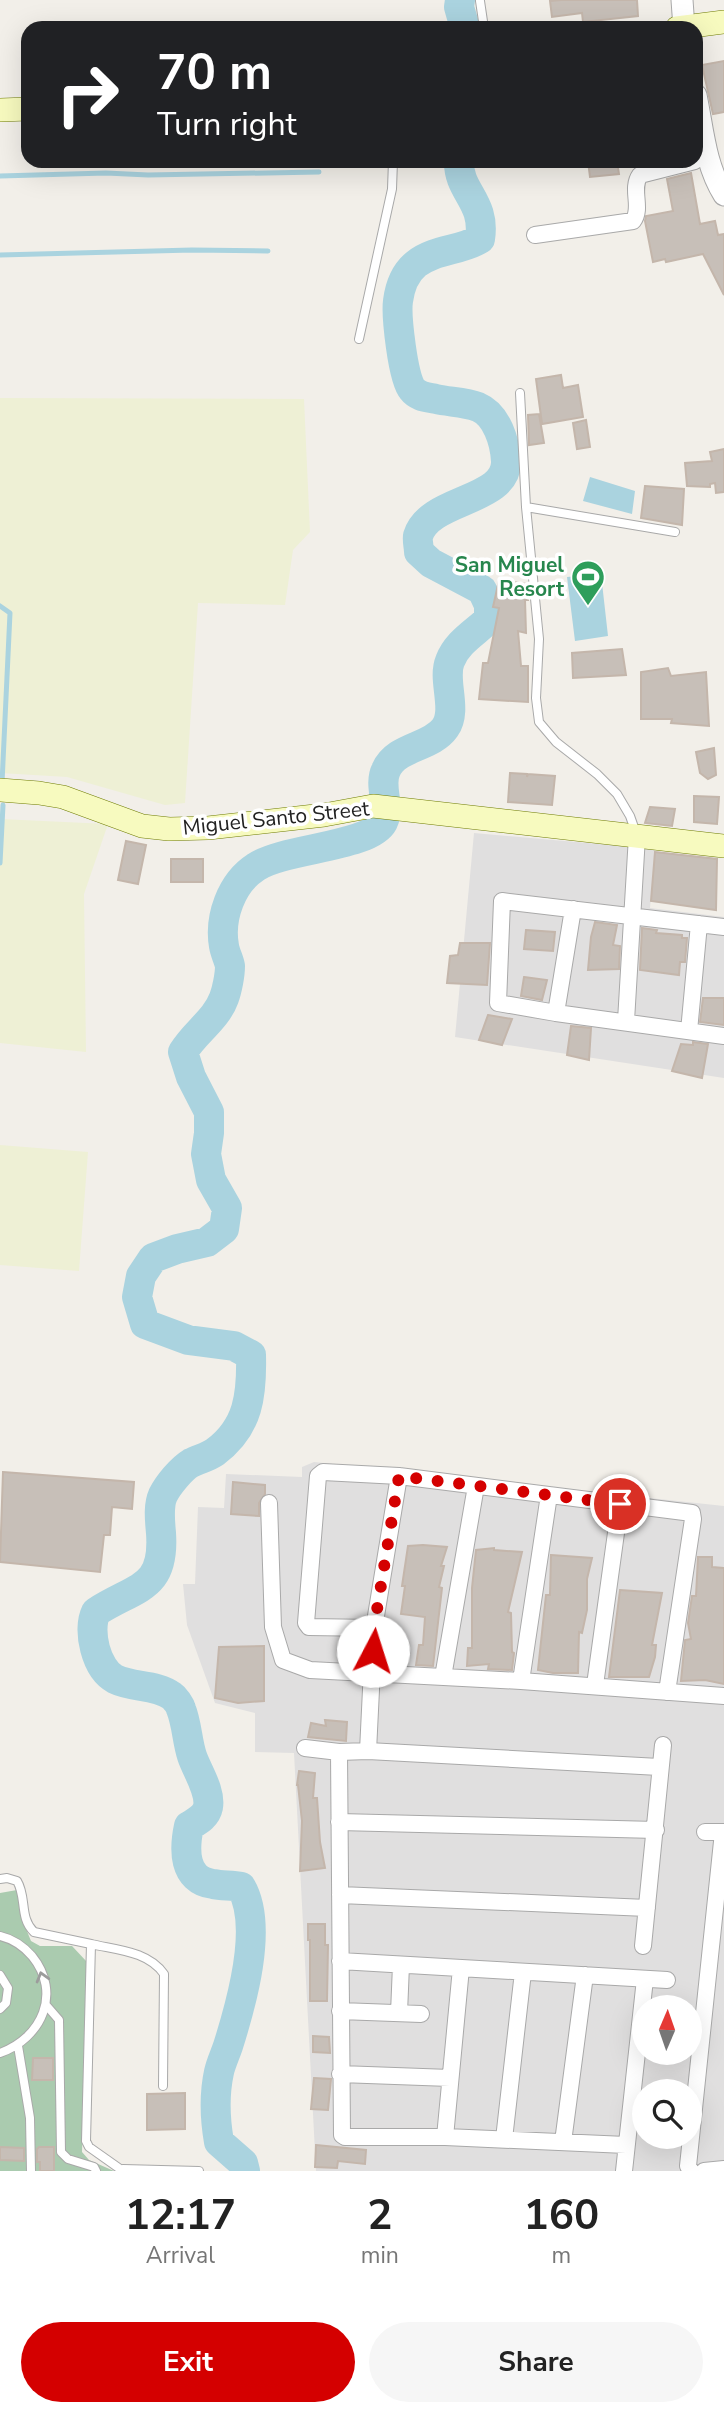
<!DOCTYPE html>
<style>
:root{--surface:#fff;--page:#f6f6f6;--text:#222;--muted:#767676;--accent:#d40000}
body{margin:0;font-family:"Nunito Sans",sans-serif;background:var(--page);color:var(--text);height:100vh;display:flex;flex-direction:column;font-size:26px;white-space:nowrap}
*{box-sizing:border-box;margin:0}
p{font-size:23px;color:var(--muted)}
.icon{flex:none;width:38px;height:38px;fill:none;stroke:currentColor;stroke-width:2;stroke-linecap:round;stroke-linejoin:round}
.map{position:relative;height:2171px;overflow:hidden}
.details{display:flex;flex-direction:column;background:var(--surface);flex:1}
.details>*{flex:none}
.guide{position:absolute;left:21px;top:21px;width:682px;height:147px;border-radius:21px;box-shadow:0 7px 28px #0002;background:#202124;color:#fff;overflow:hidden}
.needle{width:46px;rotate:2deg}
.controls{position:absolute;left:632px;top:1995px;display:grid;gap:14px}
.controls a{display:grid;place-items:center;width:70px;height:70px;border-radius:50%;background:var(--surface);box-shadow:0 7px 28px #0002;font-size:35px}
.pin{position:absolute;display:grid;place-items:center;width:60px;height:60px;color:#fff;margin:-30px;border:4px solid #fff;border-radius:50%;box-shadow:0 2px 7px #0007}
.me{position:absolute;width:77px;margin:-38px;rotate:5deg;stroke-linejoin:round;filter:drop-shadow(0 0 5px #0008)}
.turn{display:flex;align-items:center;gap:24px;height:147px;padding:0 21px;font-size:32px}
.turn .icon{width:91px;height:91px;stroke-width:2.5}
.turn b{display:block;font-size:49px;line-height:60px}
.eta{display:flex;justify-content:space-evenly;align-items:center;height:119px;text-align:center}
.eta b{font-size:42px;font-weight:700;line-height:49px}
.primary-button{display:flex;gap:14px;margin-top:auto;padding:14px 21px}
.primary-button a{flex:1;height:80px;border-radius:42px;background:var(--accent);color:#fff;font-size:28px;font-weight:700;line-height:80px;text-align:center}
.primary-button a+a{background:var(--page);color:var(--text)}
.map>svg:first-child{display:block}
.residential{fill:#e0dfdf;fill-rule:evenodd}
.farmland{fill:#eef0d5}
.cemetery{fill:#aacbaf}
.water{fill:#aad3df}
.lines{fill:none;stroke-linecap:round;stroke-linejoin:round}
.stream{stroke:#aad3df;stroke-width:5}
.river{stroke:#aad3df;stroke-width:30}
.building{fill:#c7bfb8;stroke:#c4b6ab;stroke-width:2}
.service-casing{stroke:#a9a9a9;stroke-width:10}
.minor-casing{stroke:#a9a9a9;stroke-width:18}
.tertiary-casing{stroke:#a9a9a9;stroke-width:23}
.secondary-casing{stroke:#707d05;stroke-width:24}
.service{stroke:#fff;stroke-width:8}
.minor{stroke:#fff;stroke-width:16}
.tertiary{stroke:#fff;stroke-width:21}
.secondary{stroke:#f7fabf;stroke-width:23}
.oneway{stroke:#9c9c9c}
.route{stroke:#d40000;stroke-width:12;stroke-dasharray:0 21.6}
.labels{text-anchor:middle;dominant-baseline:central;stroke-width:7;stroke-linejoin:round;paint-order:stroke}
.leisure-label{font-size:21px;font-weight:bold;fill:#27864d;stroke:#fff;text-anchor:end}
.street-label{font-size:21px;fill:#222;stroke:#fff}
</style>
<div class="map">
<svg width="724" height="2171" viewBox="0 0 724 2171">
<rect width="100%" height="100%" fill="#f2efe9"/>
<path class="residential" d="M 474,833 L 655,849 L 650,908 L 724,917 L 724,1078 L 455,1037 Z
M 314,1462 L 724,1506 L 724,2171 L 316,2171 L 294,1753 L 255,1752 L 255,1713 L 215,1703 L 187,1625 L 183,1584 L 195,1584 L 198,1507 L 224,1508 L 226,1474 L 302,1477 L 302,1467 ZM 644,2007 L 690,2007 L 690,2053 L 644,2053 ZM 644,2091 L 690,2091 L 690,2137 L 644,2137 Z"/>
<path class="farmland" d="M 0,398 L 304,399 L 310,532 L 293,550 L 285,605 L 198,603 L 185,803 L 165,805 L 67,777 L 0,773 Z
M 0,819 L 108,824 L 84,894 L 86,1052 L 0,1043 Z
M 0,1145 L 88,1152 L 79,1271 L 0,1265 Z"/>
<path class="cemetery" d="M 17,1890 L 22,1919 L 31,1941 L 40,1946 L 72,1946 L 87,1962 L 82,2152 L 89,2160 L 114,2171 L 0,2171 L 0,1893 Z"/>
<path class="water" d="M 590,477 L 635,491 L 632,514 L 583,501 Z
M 601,574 L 608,636 L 575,641 L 567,577 Z"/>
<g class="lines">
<path class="stream" d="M 0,176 L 106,173 L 148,175 L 319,172
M 0,255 L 192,250 L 268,251
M 0,606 L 10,613 L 2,783
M 0,863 L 3,805"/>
<path class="river" d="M 460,0 L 459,7 L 465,28
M 245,2171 L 243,2163 L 219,2142 C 215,2119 214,2095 219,2072 C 221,2063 225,2055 228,2046 C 241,2005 264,1926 241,1887 C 232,1885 222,1886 213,1884 C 183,1880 184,1849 189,1826 C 197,1821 206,1817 208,1807 C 211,1791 197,1771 192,1756 C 187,1741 187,1724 181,1709 C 180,1705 175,1698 172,1696 C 156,1684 133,1688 115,1679 C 96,1669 87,1630 96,1612 C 136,1586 165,1590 161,1533 C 160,1521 158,1506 163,1495 C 168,1485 181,1469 191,1463 C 199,1459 208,1457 215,1452 C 249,1427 252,1394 251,1355 L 234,1346 L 188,1340 L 145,1324 L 137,1297 L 141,1276 L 153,1258 L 177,1249 L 207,1242 L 224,1229 L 227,1208 L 211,1180 L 206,1154 L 209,1133 L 209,1112 L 191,1077 L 183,1052 C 195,1032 216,1020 224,998 C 227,990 230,975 230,966 C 229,960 225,953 224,946 C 219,918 231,883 256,867 C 284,848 370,847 383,822 C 391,806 378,786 386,770 C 396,746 431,748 445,728 C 458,710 442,680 450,661 C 457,642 476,632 489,619 L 489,605 L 482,590 L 431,563 L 419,552 C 419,547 417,540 418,536 C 429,498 508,502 506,461 C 505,442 497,415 478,407 C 465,402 449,402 436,399 C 427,397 418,397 412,389 C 403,379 396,315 398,301 C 400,286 405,273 416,264 C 435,249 460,251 480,239 C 486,201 458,192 459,161"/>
</g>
<path class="building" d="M 561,0 L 637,0 L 638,16 L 583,22 L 582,13 L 552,17 L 550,1 Z
M 724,61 L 724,112 L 713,114 L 702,65 Z
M 588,161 L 617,161 L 619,174 L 590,177 Z
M 691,173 L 700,224 L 715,221 L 718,235 L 724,234 L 724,295 L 703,254 L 666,262 L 665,259 L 653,262 L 645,221 L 646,216 L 673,211 L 667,179 Z
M 561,375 L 563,388 L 578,385 L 583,417 L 542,424 L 536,379 Z
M 539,414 L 544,443 L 529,445 L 528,415 Z
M 586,420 L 590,447 L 577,449 L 573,423 Z
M 724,449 L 724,492 L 716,493 L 715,483 L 710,484 L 710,487 L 687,486 L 685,463 L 712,461 L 710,452 Z
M 645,486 L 684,489 L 682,525 L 641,518 Z
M 499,580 L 527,584 L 528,600 L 525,600 L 526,633 L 518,631 L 521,666 L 528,666 L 528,702 L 479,699 L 483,663 L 488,663 L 499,608 L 493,607 Z
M 622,649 L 626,675 L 573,678 L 572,653 Z
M 668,668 L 671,676 L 706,672 L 709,726 L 671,723 L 672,719 L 641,719 L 641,672 Z
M 714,748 L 716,775 L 708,779 L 700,773 L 696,752 Z
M 510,773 L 527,774 L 527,777 L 528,774 L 555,776 L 552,805 L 508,802 Z
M 694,796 L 719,797 L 717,824 L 694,822 Z
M 650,807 L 675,809 L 672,826 L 645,823 Z
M 126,841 L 146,845 L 138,884 L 118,880 Z
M 655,852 L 717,859 L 716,910 L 651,901 Z
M 171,859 L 203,859 L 203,882 L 171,882 Z
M 595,922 L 617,925 L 613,945 L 620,946 L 619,969 L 588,970 L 591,937 Z
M 642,928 L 657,930 L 656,933 L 682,935 L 682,938 L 687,938 L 685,962 L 680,962 L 679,975 L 640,970 Z
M 526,930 L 555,932 L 553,951 L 524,949 Z
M 460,943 L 490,943 L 487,985 L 447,983 L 450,956 L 458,955 Z
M 524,977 L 547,980 L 542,1000 L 521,996 Z
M 703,998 L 724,998 L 724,1025 L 700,1022 Z
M 488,1015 L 512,1019 L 502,1045 L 479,1040 Z
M 571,1026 L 591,1028 L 589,1060 L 567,1055 Z
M 693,1042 L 708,1044 L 702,1078 L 672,1071 L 681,1044 L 693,1045 Z
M 3,1472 L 134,1482 L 132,1509 L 112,1507 L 110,1535 L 104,1535 L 100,1572 L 0,1562 Z
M 233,1482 L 265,1485 L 265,1494 L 259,1503 L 259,1516 L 231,1514 Z
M 423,1545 L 447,1547 L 441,1566 L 444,1566 L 439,1587 L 442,1588 L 433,1666 L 416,1665 L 419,1645 L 423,1645 L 425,1617 L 401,1614 L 405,1586 L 402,1586 L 408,1546 Z
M 494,1548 L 494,1550 L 522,1552 L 508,1612 L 511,1613 L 512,1652 L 514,1653 L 512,1670 L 488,1669 L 489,1664 L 467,1666 L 468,1648 L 472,1648 L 472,1588 L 476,1550 Z
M 551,1555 L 592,1558 L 587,1579 L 587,1610 L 582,1633 L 579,1632 L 578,1673 L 553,1673 L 538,1670 L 546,1595 L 550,1595 Z
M 698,1557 L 712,1557 L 712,1567 L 724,1568 L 724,1684 L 705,1680 L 681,1681 L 685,1640 L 691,1639 L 688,1623 L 692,1596 L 696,1596 Z
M 620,1590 L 662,1593 L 652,1645 L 656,1645 L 655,1657 L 649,1677 L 609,1677 Z
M 264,1646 L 264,1701 L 238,1703 L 215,1698 L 219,1647 Z
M 325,1720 L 347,1722 L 346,1741 L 308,1737 L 311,1723 L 326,1726 Z
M 299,1771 L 315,1773 L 313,1798 L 317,1798 L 320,1842 L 325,1868 L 300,1871 L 302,1821 L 298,1785 L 297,1785 Z
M 308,1924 L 325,1924 L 325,1945 L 328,1945 L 327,2001 L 310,2001 L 310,1940 L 308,1940 Z
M 313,2036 L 329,2037 L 330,2053 L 313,2052 Z
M 33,2058 L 53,2058 L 53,2080 L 32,2080 Z
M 314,2078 L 331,2079 L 328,2110 L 311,2109 Z
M 185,2093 L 185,2129 L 147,2130 L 147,2094 Z
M 316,2145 L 366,2150 L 365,2164 L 338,2161 L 337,2168 L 315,2167 Z
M 0,2147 L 24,2148 L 24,2161 L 0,2160 Z
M 39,2147 L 54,2147 L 54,2171 L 40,2171 L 40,2162 L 37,2162 L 37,2149 Z"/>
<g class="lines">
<g class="service-casing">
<path id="service" d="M 480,1 L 484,28
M 359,339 L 392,189 L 393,161
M 520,393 L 526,507 L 539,639 L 536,698 L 539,722 L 556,742 L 597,774 L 617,794 L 630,816 L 636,833
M 526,507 L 675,532
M 0,1879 L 7,1878 L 17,1881 C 27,1897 19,1918 34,1932 L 91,1944 L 86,2141 L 89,2147 L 123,2171
M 0,1936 C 13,1939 24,1947 32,1956 C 62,1993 42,2038 0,2053
M 91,1944 C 117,1950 148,1951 164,1974 L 163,2086
M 0,1975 L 8,1988 L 6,2003 L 0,2009
M 46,2005 L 59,2020 L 61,2152 L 68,2159 L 94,2167 L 96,2171
M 18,2046 L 30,2118 L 31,2171
M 123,2169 L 199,2171"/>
</g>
<g class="minor-casing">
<path id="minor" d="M 535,235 L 633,221 C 643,208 630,189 640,175 L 695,161
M 724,927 L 502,901 L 498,1003 L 556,1013 L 724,1036
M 556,1013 L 573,909
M 626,1021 L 637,836
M 689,1031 L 699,924
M 269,1503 L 273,1627 L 283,1660 L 310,1670 L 521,1681 L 724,1696
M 374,1628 L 309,1627 L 306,1623 L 318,1476 L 323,1472 L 399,1476 L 692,1513 L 693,1519 L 667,1692
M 443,1677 L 476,1486
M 521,1681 L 549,1495
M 595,1685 L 620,1504
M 305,1748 L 339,1752 L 368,1751 L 659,1767
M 368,1751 L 374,1628 L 399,1476
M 339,1752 L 342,2135 L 345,2137 L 445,2137 L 626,2145
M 339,1822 L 656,1830
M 705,1832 L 724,1832
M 340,1895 L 647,1908
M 643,1946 L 663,1745
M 340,1961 L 667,1980
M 340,2011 L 421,2014
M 399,2013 L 401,1965
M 340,2074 L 450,2078
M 445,2137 L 461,1968
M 504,2139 L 523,1972
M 563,2142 L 585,1975
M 624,2171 L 645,1979
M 691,2171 L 688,2166 L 723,1832
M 704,2171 L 724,2169"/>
</g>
<g class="tertiary-casing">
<path id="tertiary" d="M 682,0 L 684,28
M 696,95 C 703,129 705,165 724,195"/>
</g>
<g class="secondary-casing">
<path id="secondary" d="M 677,28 L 724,22
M 0,110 L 28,109
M 0,790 L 39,793 L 63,797 L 142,826 L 169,829 L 208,828 L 324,815 L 373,806 L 724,846"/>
</g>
<use href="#service" class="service"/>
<use href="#minor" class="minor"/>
<use href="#tertiary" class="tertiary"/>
<use href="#secondary" class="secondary"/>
</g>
<defs><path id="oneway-chevron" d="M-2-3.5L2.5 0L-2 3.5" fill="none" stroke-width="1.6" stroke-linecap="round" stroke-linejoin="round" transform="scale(1.75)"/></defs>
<use class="oneway" href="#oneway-chevron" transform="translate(42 1977) rotate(-106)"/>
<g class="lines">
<path class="route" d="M 373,1651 L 374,1628 L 399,1476 L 620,1504"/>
</g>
<defs>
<g id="stadium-pin" transform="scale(1.75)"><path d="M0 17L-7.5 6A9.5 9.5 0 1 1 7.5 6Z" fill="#2e9e5b" stroke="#fff"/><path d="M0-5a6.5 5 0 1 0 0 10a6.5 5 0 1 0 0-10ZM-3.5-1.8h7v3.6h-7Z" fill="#fff"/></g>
</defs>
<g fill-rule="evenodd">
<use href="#stadium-pin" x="588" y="577"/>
</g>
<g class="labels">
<g class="leisure-label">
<text x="564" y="565">San Miguel<tspan x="564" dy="24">Resort</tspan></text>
</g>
<g class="street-label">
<text transform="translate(276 818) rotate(-6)">Miguel Santo Street</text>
</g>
</g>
</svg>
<div class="controls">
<a><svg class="needle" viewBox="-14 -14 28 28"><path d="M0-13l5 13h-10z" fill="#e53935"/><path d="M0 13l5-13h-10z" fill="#767676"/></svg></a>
<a><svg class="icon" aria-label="search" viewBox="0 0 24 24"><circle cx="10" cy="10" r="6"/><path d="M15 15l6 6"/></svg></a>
</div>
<div class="pin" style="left:620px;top:1504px;background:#d93025"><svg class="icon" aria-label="arrive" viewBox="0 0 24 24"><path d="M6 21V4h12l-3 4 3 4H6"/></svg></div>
<svg class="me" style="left:373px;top:1651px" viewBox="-20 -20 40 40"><circle r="19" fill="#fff"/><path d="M0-13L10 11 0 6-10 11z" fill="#d40000"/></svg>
<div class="guide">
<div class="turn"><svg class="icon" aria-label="right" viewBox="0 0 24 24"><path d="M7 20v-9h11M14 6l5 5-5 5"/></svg><div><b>70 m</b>Turn right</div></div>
</div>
</div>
<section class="details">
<div class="eta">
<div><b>12:17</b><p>Arrival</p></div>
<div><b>2</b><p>min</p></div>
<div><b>160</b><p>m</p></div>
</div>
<div class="primary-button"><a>Exit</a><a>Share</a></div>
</section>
